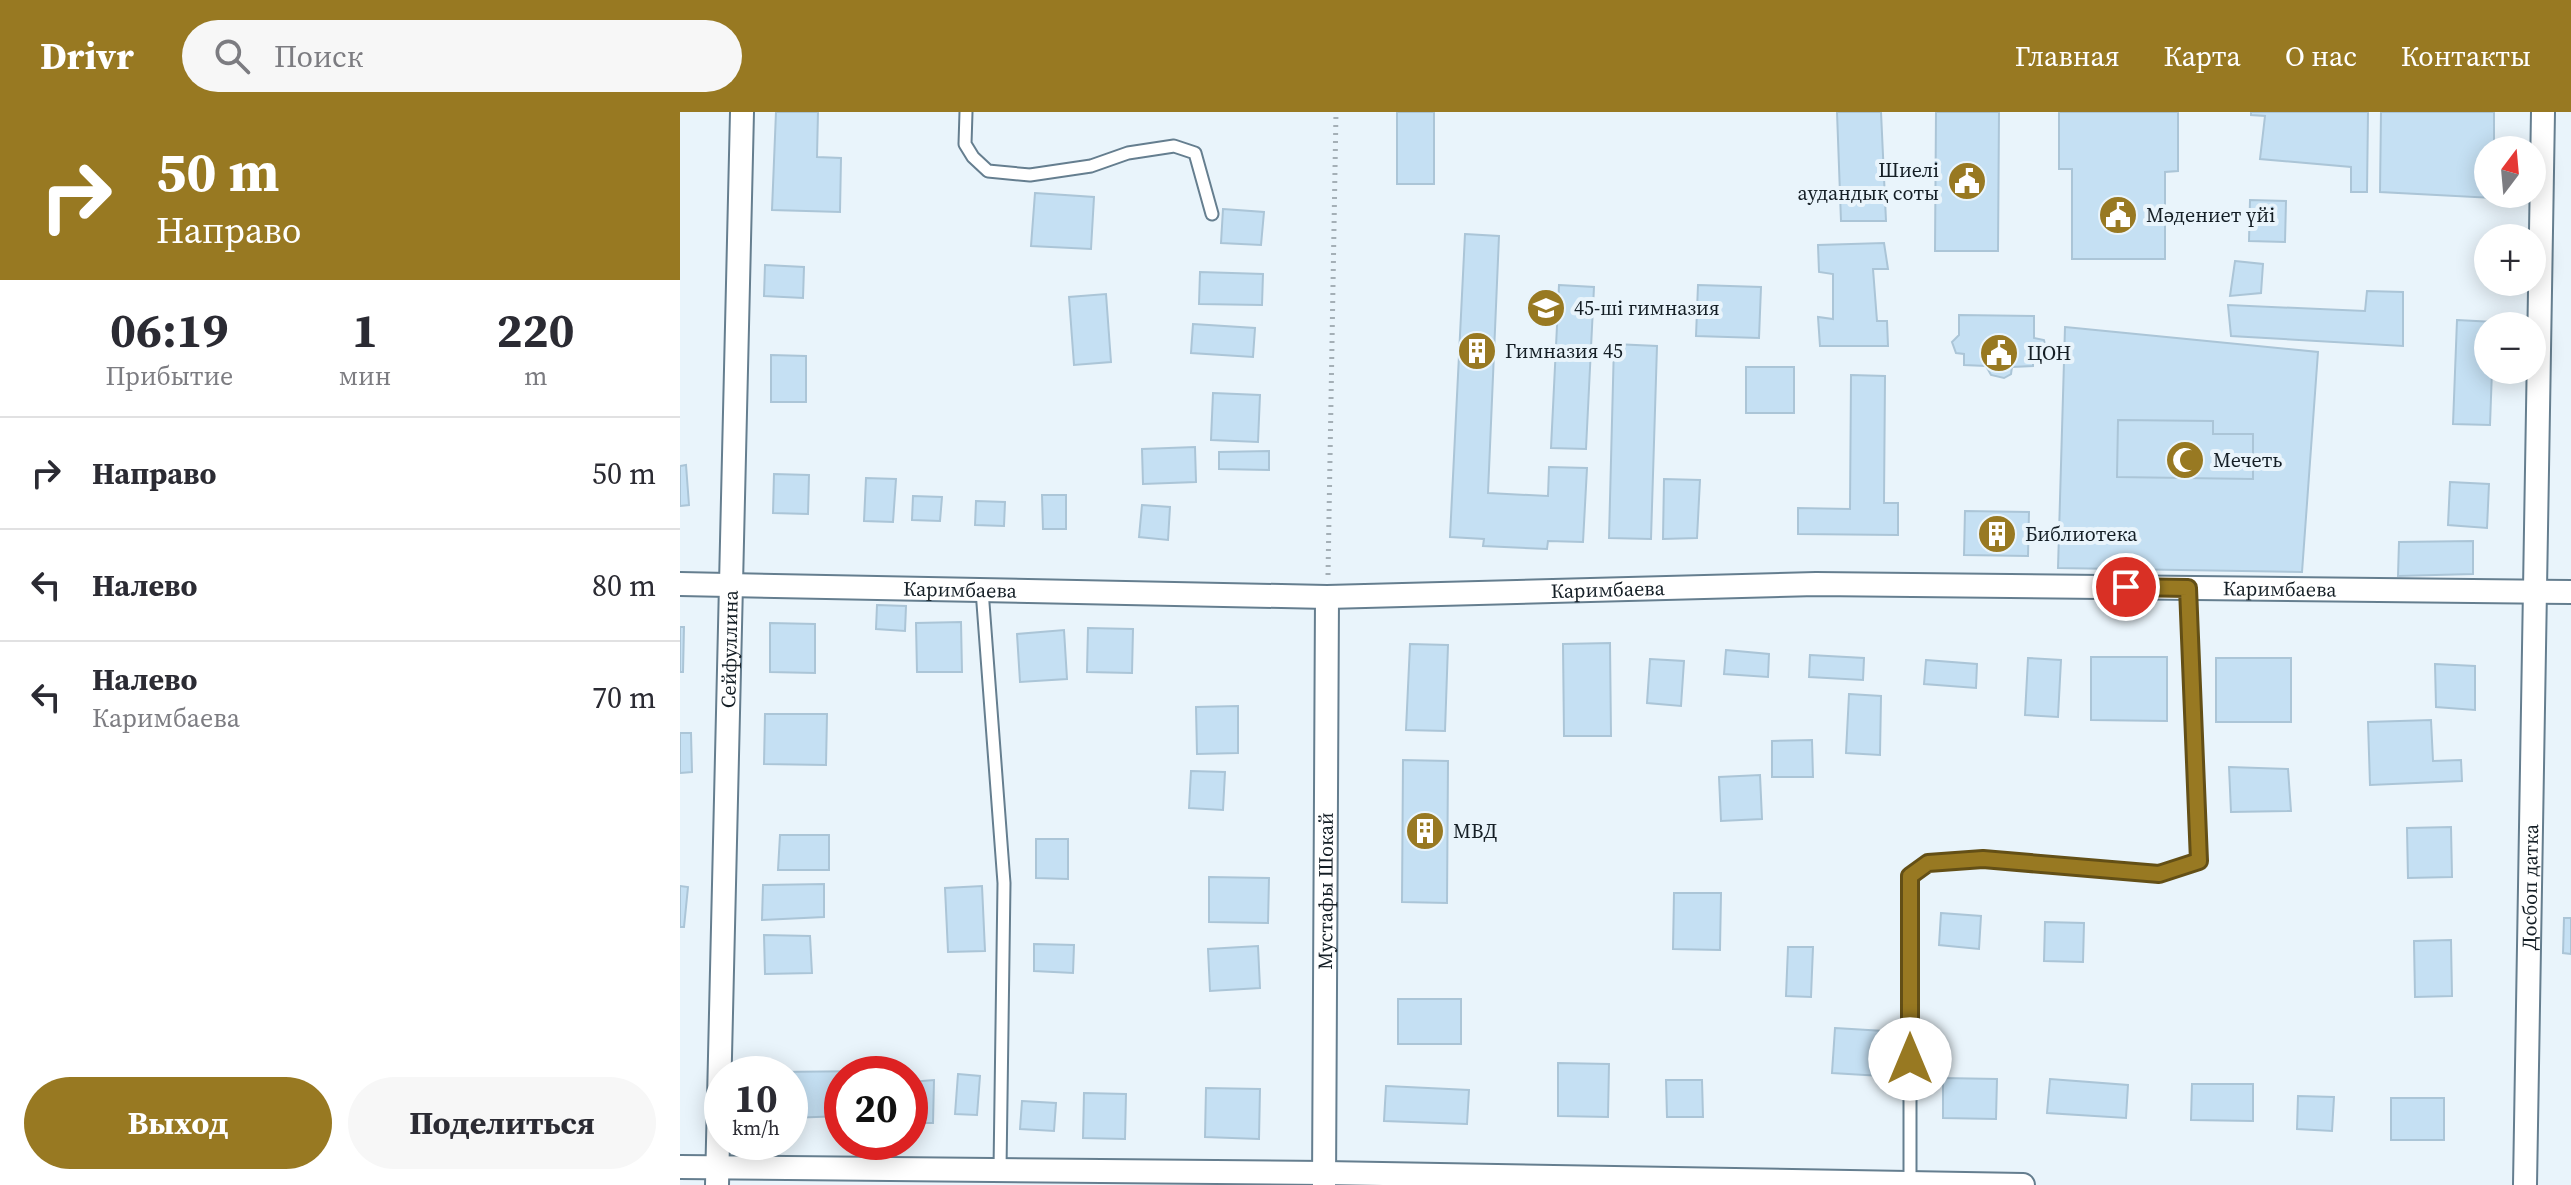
<!DOCTYPE html>
<html lang="ru">
<meta charset="utf-8">
<style>
:root{--surface:#fff;--page:#f7f7f7;--text:#2b2b33;--muted:#7c7c81;--line:#e1e1e2;--accent:#987922}
body{margin:0;font-family:"Source Serif 4",serif;background:var(--page);color:var(--text);height:100vh;display:flex;flex-direction:column;font-size:30px;white-space:nowrap}
*{box-sizing:border-box;margin:0}
p{font-size:26px;color:var(--muted)}
.icon{flex:none;width:44px;height:44px;fill:none;stroke:currentColor;stroke-width:2;stroke-linecap:round;stroke-linejoin:round}
.map{position:relative;flex:1;overflow:hidden}
.side{display:flex;flex-direction:column;background:var(--surface);width:680px}
.side>*{flex:none}
.banner{background:#987922;color:#fff;overflow:hidden}
.needle{width:52px;rotate:16deg}
.fabs{position:absolute;left:1794px;top:24px;display:grid;gap:16px}
.fabs a{display:grid;place-items:center;width:72px;height:72px;border-radius:50%;background:var(--surface);box-shadow:0 4px 20px #0003;font-size:40px}
.speed{position:absolute;left:24px;top:944px;display:flex;gap:16px;font-size:40px;font-weight:700;text-align:center}
.speed>*{display:grid;place-content:center;width:104px;height:104px;border-radius:50%;background:var(--surface);box-shadow:0 4px 20px #0003;line-height:1}
.speed small{font-size:20px;font-weight:400}
.speed .limit{border:12px solid #d22;background:#fff;color:#111}
.pin{position:absolute;display:grid;place-items:center;width:68px;height:68px;color:#fff;margin:-34px;border:4px solid #fff;border-radius:50%;box-shadow:0 2px 8px #0007}
.me{position:absolute;width:88px;margin:-44px;rotate:0deg;stroke-linejoin:round;filter:drop-shadow(0 0 6px #0008)}
.turn{display:flex;align-items:center;gap:28px;height:168px;padding:0 24px;font-size:36px}
.turn .icon{width:104px;height:104px;stroke-width:2.5}
.turn b{display:block;font-size:56px;line-height:68px}
.eta{display:flex;justify-content:space-evenly;align-items:center;height:136px;text-align:center}
.eta b{font-size:48px;font-weight:700;line-height:56px}
.action{display:flex;gap:16px;margin-top:auto;padding:16px 24px}
.action a{flex:1;height:92px;border-radius:48px;background:var(--accent);color:#fff;font-size:32px;font-weight:700;line-height:92px;text-align:center}
.action a+a{background:var(--page);color:var(--text)}
ul{padding:0;list-style:none}
li{display:flex;align-items:center;gap:24px;height:112px;padding:0 24px;border-top:2px solid var(--line)}
li div{flex:1}
li b{display:block;font-size:30px}
li em{font-style:normal}
header{display:flex;align-items:center;gap:48px;box-sizing:border-box;height:112px;padding:0 40px;background:var(--accent);color:#fff}
header strong{font-size:38px}
nav{display:flex;gap:44px;margin-inline-start:auto;font-size:28px}
.search{width:560px;height:72px;background:var(--page);display:flex;align-items:center;gap:20px;box-sizing:border-box;padding:0 28px;border-radius:44px;color:var(--muted);font-size:30px}
main{display:flex;flex:1;min-height:0}
.map>svg:first-child{display:block}
.building{fill:#c5e0f3;stroke:#abc5d7;stroke-width:2}
.lines{fill:none;stroke-linecap:round;stroke-linejoin:round}
.lane-casing{stroke:#657e8f;stroke-width:15}
.street-casing{stroke:#657e8f;stroke-width:26}
.path{stroke:#a4afb6;stroke-width:5;stroke-dasharray:2 6;stroke-linecap:butt}
.lane{stroke:#fff;stroke-width:11}
.street{stroke:#fff;stroke-width:22}
.route-casing{stroke:#634f16;stroke-width:20}
.route{stroke:#987922;stroke-width:14}
.labels{text-anchor:middle;dominant-baseline:central;stroke-width:8;stroke-linejoin:round;paint-order:stroke}
.poi-label{font-size:20px;fill:#141e25;stroke:#e9f4fb;text-anchor:start}
.street-label{font-size:20px;fill:#141e25;stroke:#e9f4fb}
</style>
<header>
<strong>Drivr</strong>
<div class="search"><svg class="icon" aria-label="search" viewBox="0 0 24 24"><circle cx="10" cy="10" r="6"/><path d="M15 15l6 6"/></svg>Поиск</div>
<nav><a>Главная</a><a>Карта</a><a>О нас</a><a>Контакты</a></nav>
</header>
<main>
<section class="side">
<div class="banner">
<div class="turn"><svg class="icon" aria-label="right" viewBox="0 0 24 24"><path d="M7 20v-9h11M14 6l5 5-5 5"/></svg><div><b>50 m</b>Направо</div></div>
</div>
<div class="eta">
<div><b>06:19</b><p>Прибытие</p></div>
<div><b>1</b><p>мин</p></div>
<div><b>220</b><p>m</p></div>
</div>
<ul>
<li><svg class="icon" aria-label="right" viewBox="0 0 24 24"><path d="M7 20v-9h11M14 6l5 5-5 5"/></svg><div><b>Направо</b></div><em>50 m</em></li>
<li><svg class="icon" aria-label="left" viewBox="0 0 24 24"><path d="M17 20v-9H6M10 6l-5 5 5 5"/></svg><div><b>Налево</b></div><em>80 m</em></li>
<li><svg class="icon" aria-label="left" viewBox="0 0 24 24"><path d="M17 20v-9H6M10 6l-5 5 5 5"/></svg><div><b>Налево</b><p>Каримбаева</p></div><em>70 m</em></li>
</ul>
<div class="action"><a>Выход</a><a>Поделиться</a></div>
</section>
<div class="map">
<svg width="1891" height="1073" viewBox="0 0 1891 1073">
<rect width="100%" height="100%" fill="#e9f4fb"/>
<path class="building" d="M 96,0 L 138,0 L 137,45 L 161,46 L 160,100 L 92,98 Z
M 717,0 L 754,0 L 754,72 L 717,72 Z
M 1157,0 L 1201,0 L 1206,109 L 1161,109 Z
M 1256,0 L 1319,0 L 1318,139 L 1255,139 Z
M 1379,0 L 1498,0 L 1498,59 L 1485,60 L 1485,147 L 1392,147 L 1392,57 L 1379,57 Z
M 1571,0 L 1688,0 L 1687,80 L 1671,80 L 1671,55 L 1580,47 L 1585,4 L 1571,3 Z
M 1701,0 L 1814,0 L 1814,38 L 1808,38 L 1808,82 L 1813,82 L 1813,86 L 1700,80 Z
M 355,81 L 414,85 L 411,137 L 351,134 Z
M 1570,88 L 1606,89 L 1605,130 L 1569,129 Z
M 543,97 L 584,100 L 581,133 L 541,131 Z
M 785,122 L 819,124 L 808,381 L 868,384 L 869,355 L 907,356 L 903,430 L 868,429 L 867,437 L 803,434 L 804,427 L 770,425 Z
M 1204,131 L 1208,157 L 1193,157 L 1197,209 L 1207,209 L 1208,234 L 1140,234 L 1138,205 L 1153,207 L 1153,162 L 1139,160 L 1138,133 Z
M 1555,149 L 1583,152 L 1581,181 L 1550,184 Z
M 85,153 L 124,155 L 123,186 L 84,184 Z
M 520,160 L 583,162 L 582,193 L 519,192 Z
M 879,173 L 914,175 L 906,337 L 871,336 Z
M 1018,173 L 1081,175 L 1079,226 L 1016,224 Z
M 1687,179 L 1723,180 L 1723,234 L 1551,224 L 1548,193 L 1685,199 Z
M 426,182 L 431,250 L 394,253 L 389,185 Z
M 1279,203 L 1354,204 L 1354,226 L 1364,228 L 1366,237 L 1360,245 L 1353,247 L 1353,254 L 1332,255 L 1331,262 L 1324,266 L 1311,263 L 1306,254 L 1284,253 L 1284,242 L 1276,241 L 1272,230 L 1279,223 Z
M 1777,208 L 1814,210 L 1814,214 L 1808,214 L 1808,258 L 1812,258 L 1810,313 L 1773,312 Z
M 513,212 L 575,216 L 573,245 L 511,241 Z
M 1385,215 L 1638,240 L 1622,460 L 1378,456 Z
M 934,232 L 977,234 L 971,427 L 929,426 Z
M 91,243 L 126,244 L 126,290 L 91,290 Z
M 1066,255 L 1114,255 L 1114,301 L 1066,301 Z
M 1171,263 L 1205,264 L 1204,391 L 1218,391 L 1218,423 L 1118,422 L 1118,396 L 1170,397 Z
M 533,281 L 580,283 L 578,330 L 531,328 Z
M 1438,308 L 1533,309 L 1533,322 L 1573,322 L 1573,367 L 1437,365 Z
M 515,335 L 516,370 L 463,372 L 462,337 Z
M 589,339 L 589,358 L 539,357 L 539,340 Z
M 6,353 L 9,393 L 0,394 L 0,354 Z
M 94,362 L 129,363 L 128,402 L 93,401 Z
M 186,366 L 216,367 L 213,410 L 184,409 Z
M 984,367 L 1020,368 L 1017,426 L 983,427 Z
M 1770,370 L 1809,372 L 1807,416 L 1768,413 Z
M 362,383 L 386,383 L 386,417 L 363,417 Z
M 233,384 L 262,385 L 260,409 L 232,408 Z
M 296,389 L 325,390 L 324,414 L 295,413 Z
M 462,393 L 490,395 L 488,428 L 459,425 Z
M 1285,399 L 1349,400 L 1348,444 L 1284,443 Z
M 1793,429 L 1793,462 L 1718,464 L 1719,430 Z
M 197,493 L 226,494 L 225,519 L 196,517 Z
M 281,510 L 282,560 L 237,560 L 236,511 Z
M 90,511 L 135,512 L 135,561 L 90,560 Z
M 0,515 L 4,515 L 3,560 L 0,560 Z
M 408,516 L 453,517 L 452,561 L 407,560 Z
M 384,518 L 387,567 L 340,570 L 337,522 Z
M 930,531 L 931,624 L 884,624 L 883,532 Z
M 730,532 L 768,533 L 765,619 L 726,618 Z
M 1046,538 L 1089,542 L 1088,565 L 1044,562 Z
M 1130,543 L 1184,546 L 1183,568 L 1129,565 Z
M 1411,545 L 1487,545 L 1487,609 L 1411,608 Z
M 1348,546 L 1381,548 L 1378,605 L 1345,603 Z
M 1536,546 L 1611,546 L 1611,610 L 1536,610 Z
M 970,547 L 1004,549 L 1001,594 L 967,591 Z
M 1246,548 L 1297,552 L 1296,576 L 1244,572 Z
M 1755,552 L 1795,554 L 1795,598 L 1756,595 Z
M 1169,582 L 1201,584 L 1200,643 L 1166,641 Z
M 558,594 L 558,641 L 517,642 L 516,595 Z
M 85,602 L 147,602 L 146,653 L 84,652 Z
M 1751,608 L 1753,649 L 1781,648 L 1782,669 L 1690,673 L 1688,610 Z
M 0,621 L 11,621 L 12,660 L 0,661 Z
M 1132,628 L 1133,665 L 1092,665 L 1092,629 Z
M 723,648 L 768,649 L 767,791 L 722,790 Z
M 1549,655 L 1608,657 L 1611,699 L 1551,700 Z
M 511,659 L 545,660 L 543,698 L 509,696 Z
M 1080,663 L 1082,707 L 1041,709 L 1039,665 Z
M 1771,715 L 1772,765 L 1728,766 L 1727,716 Z
M 100,723 L 149,723 L 149,758 L 98,758 Z
M 356,727 L 388,727 L 388,767 L 356,766 Z
M 529,765 L 589,766 L 588,811 L 529,810 Z
M 144,772 L 144,805 L 82,808 L 83,773 Z
M 0,774 L 8,775 L 4,815 L 0,815 Z
M 302,774 L 305,839 L 268,840 L 265,776 Z
M 994,781 L 1041,781 L 1040,838 L 993,837 Z
M 1261,801 L 1301,804 L 1299,837 L 1259,833 Z
M 1884,806 L 1891,806 L 1891,842 L 1883,841 Z
M 1365,810 L 1404,811 L 1403,850 L 1364,849 Z
M 84,823 L 130,824 L 132,861 L 85,862 Z
M 1771,828 L 1772,884 L 1735,885 L 1734,829 Z
M 354,832 L 394,833 L 393,861 L 354,859 Z
M 578,834 L 580,876 L 530,879 L 528,837 Z
M 1108,835 L 1133,835 L 1131,885 L 1106,884 Z
M 718,887 L 781,887 L 781,932 L 718,932 Z
M 1155,916 L 1204,919 L 1201,964 L 1152,961 Z
M 878,951 L 929,952 L 928,1005 L 878,1004 Z
M 194,959 L 194,962 L 162,962 L 162,1004 L 110,1006 L 110,962 L 92,960 Z
M 278,962 L 300,964 L 297,1003 L 275,1002 Z
M 1263,966 L 1317,967 L 1316,1007 L 1263,1006 Z
M 1370,967 L 1448,973 L 1446,1006 L 1367,1001 Z
M 254,968 L 253,1011 L 230,1011 L 230,970 Z
M 986,968 L 1022,968 L 1023,1005 L 987,1005 Z
M 1512,972 L 1573,972 L 1573,1009 L 1511,1008 Z
M 706,974 L 789,978 L 787,1012 L 704,1009 Z
M 526,976 L 580,977 L 579,1027 L 525,1025 Z
M 404,981 L 446,982 L 445,1027 L 403,1026 Z
M 1618,984 L 1654,985 L 1652,1019 L 1617,1017 Z
M 1711,986 L 1764,986 L 1764,1028 L 1711,1028 Z
M 342,989 L 376,991 L 374,1019 L 340,1017 Z"/>
<g class="lines">
<g class="lane-casing">
<path id="lane" d="M 286,0 L 285,32 L 293,45 L 308,59 L 350,63 L 411,54 L 448,41 L 494,34 L 515,41 L 532,102
M 302,478 L 324,771 L 320,1058
M 1230,1070 L 1230,764 L 1248,751 L 1303,747 L 1479,762 L 1519,749 L 1508,476"/>
</g>
<g class="street-casing">
<g id="street">
<path id="s1" d="M 0,472 L 647,485 L 1136,472 L 1891,480"/>
<path d="M 0,1055 L 645,1061 L 1343,1073"/>
<path id="s2" d="M 37,1073 L 62,0"/>
<path id="s3" d="M 644,1073 L 647,485"/>
<path id="s4" d="M 1845,1073 L 1863,0"/>
</g>
</g>
<path class="path" d="M 648,463 L 656,0"/>
<use href="#lane" class="lane"/>
<use href="#street" class="street"/>
</g>
<g class="lines">
<g class="route-casing">
<path id="route" d="M 1230,947 L 1230,764 L 1248,751 L 1303,747 L 1479,762 L 1519,749 L 1508,476 L 1446,475"/>
</g>
<use href="#route" class="route"/>
</g>
<defs>
<g id="civic-disc" transform="scale(2)"><circle r="9.5" fill="#987922" stroke="#e9f4fb"/><path d="M-.6-6.5H3V-4.5H.6V-3L4-1V1h2V6H-6V1h2V-1L-.6-3ZM-1.2 2.5V6h2.4V2.5Z" fill="#fff"/></g>
<g id="school-disc" transform="scale(2)"><circle r="9.5" fill="#987922" stroke="#e9f4fb"/><path d="M0-5L7-2L0 1L-7-2ZM-4 1L0 2.5L4 1V4Q0 6-4 4Z" fill="#fff"/></g>
<g id="building-disc" transform="scale(2)"><circle r="9.5" fill="#987922" stroke="#e9f4fb"/><path d="M-4-6H4V6H1V3H-1V6H-4ZM-2.5-4.3h1.7v1.8h-1.7ZM.8-4.3h1.7v1.8H.8ZM-2.5-1h1.7V.8h-1.7ZM.8-1h1.7V.8H.8Z" fill="#fff"/></g>
<g id="mosque-disc" transform="scale(2)"><circle r="9.5" fill="#987922" stroke="#e9f4fb"/><path d="M3.5-4.9A6 6 0 1 0 3.5 4.9A5 5 0 1 1 3.5-4.9Z" fill="#fff"/></g>
</defs>
<g fill-rule="evenodd">
<use href="#civic-disc" x="1287" y="69"/>
<use href="#civic-disc" x="1438" y="103"/>
<use href="#school-disc" x="866" y="196"/>
<use href="#building-disc" x="797" y="239"/>
<use href="#civic-disc" x="1319" y="241"/>
<use href="#mosque-disc" x="1505" y="348"/>
<use href="#building-disc" x="1317" y="422"/>
<use href="#building-disc" x="745" y="719"/>
</g>
<g class="labels">
<g class="poi-label">
<text x="1259" y="58" text-anchor="end">Шиелі<tspan x="1259" dy="23">аудандық соты</tspan></text>
<text x="1466" y="103">Мәдениет үйі</text>
<text x="894" y="196">45-ші гимназия</text>
<text x="825" y="239">Гимназия 45</text>
<text x="1347" y="241">ЦОН</text>
<text x="1533" y="348">Мечеть</text>
<text x="1345" y="422">Библиотека</text>
<text x="773" y="719">МВД</text>
</g>
<g class="street-label">
<text stroke="none"><textPath href="#s1" startOffset="280">Каримбаева</textPath></text>
<text stroke="none"><textPath href="#s1" startOffset="1600">Каримбаева</textPath></text>
<text stroke="none"><textPath href="#s1" startOffset="928">Каримбаева</textPath></text>
<text stroke="none"><textPath href="#s2" startOffset="536">Сейфуллина</textPath></text>
<text stroke="none"><textPath href="#s4" startOffset="298">Досбоп датка</textPath></text>
<text stroke="none"><textPath href="#s3" startOffset="294">Мустафы Шокай</textPath></text>
</g>
</g>
</svg>
<div class="fabs">
<a><svg class="needle" viewBox="-14 -14 28 28"><path d="M0-13l5 13h-10z" fill="#e53935"/><path d="M0 13l5-13h-10z" fill="#7c7c81"/></svg></a>
<a>+</a>
<a>−</a>
</div>
<div class="speed"><div>10<small>km/h</small></div><div class="limit">20</div></div>
<div class="pin" style="left:1446px;top:475px;background:#d93025"><svg class="icon" aria-label="arrive" viewBox="0 0 24 24"><path d="M6 21V4h12l-3 4 3 4H6"/></svg></div>
<svg class="me" style="left:1230px;top:947px" viewBox="-20 -20 40 40"><circle r="19" fill="#fff"/><path d="M0-13L10 11 0 6-10 11z" fill="#987922"/></svg>
</div>
</main>
